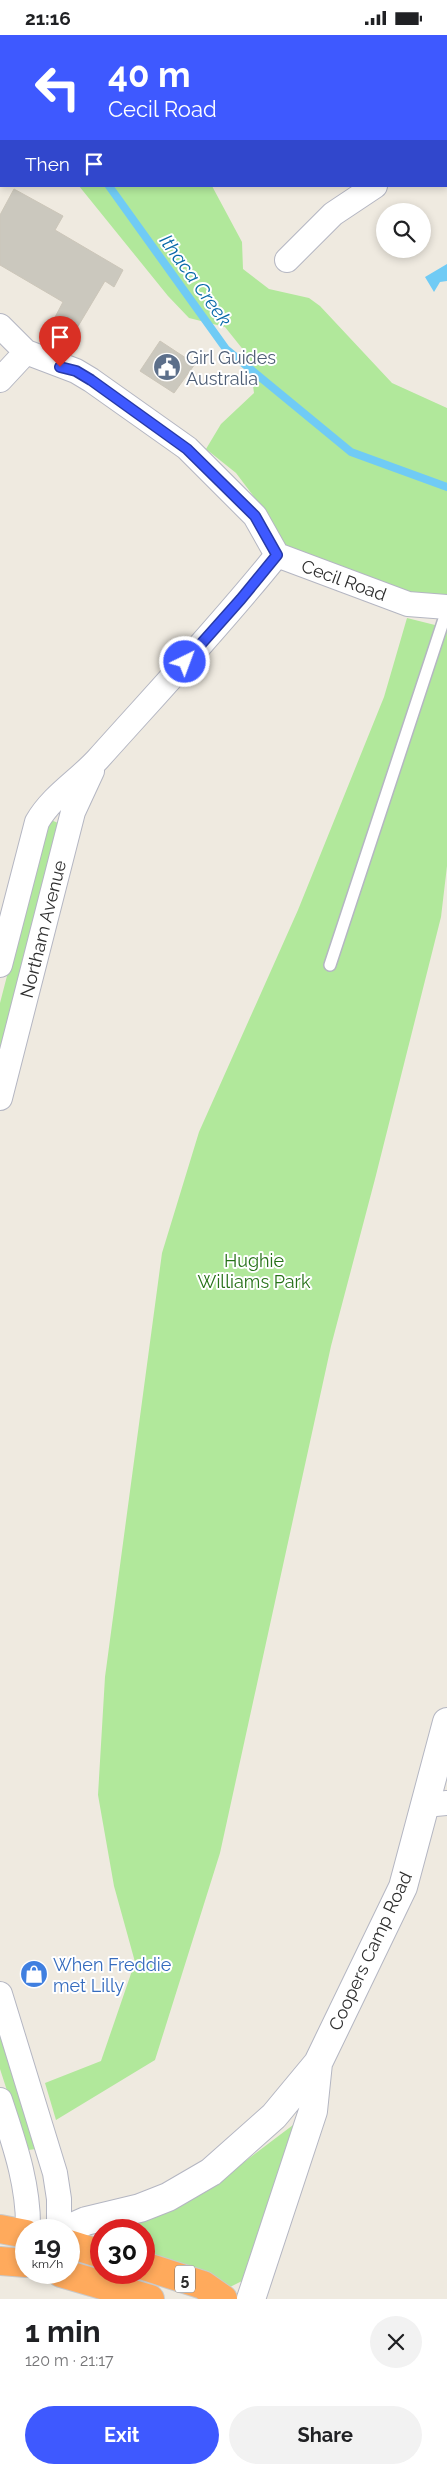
<!DOCTYPE html>
<meta charset="utf-8">
<style>
:root{--surface:#fff;--page:#f2f2f2;--text:#202124;--muted:#757577;--accent:#3e59ff}
body{margin:0;font-family:Raleway,sans-serif;background:var(--page);color:var(--text);height:100vh;display:flex;flex-direction:column;font-size:19px;white-space:nowrap}
*{box-sizing:border-box;margin:0}
p{font-size:16px;color:var(--muted)}
.icon{flex:none;width:28px;height:28px;fill:none;stroke:currentColor;stroke-width:2;stroke-linecap:round;stroke-linejoin:round}
.map{position:relative;height:2264px;overflow:hidden}
.drawer{display:flex;flex-direction:column;background:var(--surface);flex:1}
.drawer>*{flex:none}
.hud{position:absolute;left:0px;top:0px;width:448px;height:152px;box-shadow:0 2px 8px #0003;background:#3e59ff;color:#fff;overflow:hidden}
.buttons{position:absolute;left:376px;top:168px;display:grid;gap:10px}
.buttons a{display:grid;place-items:center;width:55px;height:55px;border-radius:50%;background:var(--surface);box-shadow:0 2px 8px #0003;font-size:25px}
.speed{position:absolute;left:15px;top:2184px;display:flex;gap:10px;font-size:25px;font-weight:700;text-align:center}
.speed>*{display:grid;place-content:center;width:65px;height:65px;border-radius:50%;background:var(--surface);box-shadow:0 2px 8px #0003;line-height:1}
.speed small{font-size:12px;font-weight:400}
.speed .limit{border:8px solid #d22;background:#fff;color:#111}
.pin{position:absolute;display:grid;place-items:center;width:42px;height:42px;color:#fff;margin:-51px -21px;border-radius:50% 50% 50% 0;rotate:-45deg;box-shadow:0 0 5px #0007}
.pin .icon{rotate:45deg}
.me{position:absolute;width:55px;margin:-28px;rotate:42deg;stroke-linejoin:round;filter:drop-shadow(0 0 4px #0008)}
.turn{display:flex;align-items:center;gap:18px;height:105px;padding:0 25px;font-size:22px}
.turn .icon{width:65px;height:65px;stroke-width:2.5}
.turn b{display:block;font-size:35px;line-height:42px}
.then{display:flex;align-items:center;height:48px;padding:0 25px;background:#0003;gap:10px;font-size:19px}
.round{display:grid;place-items:center;flex:none;width:52px;height:52px;border-radius:26px;background:var(--page)}
.summary{display:flex;align-items:center;justify-content:space-between;height:85px;padding:0 25px}
h1{font-size:30px;font-weight:700;line-height:38px}
.primary-button{display:flex;gap:10px;margin-top:auto;padding:10px 25px}
.primary-button a{flex:1;height:58px;border-radius:30px;background:var(--accent);color:#fff;font-size:20px;font-weight:700;line-height:58px;text-align:center}
.primary-button a+a{background:var(--page);color:var(--text)}
.status{display:flex;justify-content:space-between;align-items:center;height:35px;padding:0 25px;background:var(--surface);direction:ltr}
.status svg{height:14px;fill:currentColor}
.map>svg:first-child{display:block}
.green{fill:#b1e89b}
.water{fill:#70cbf5}
.lines{fill:none;stroke-linecap:round;stroke-linejoin:round}
.stream{stroke:#70cbf5;stroke-width:8}
.building{fill:#cbc8be;stroke:#ccc6b9}
.lane-casing{stroke:#b4b6c2;stroke-width:14}
.street-casing{stroke:#b4b6c2;stroke-width:26}
.secondary-casing{stroke:#b4b6c2;stroke-width:30}
.highway-casing{stroke:#c9c9c9;stroke-width:30}
.lane{stroke:#fff;stroke-width:11}
.street{stroke:#fff;stroke-width:24}
.secondary{stroke:#fff;stroke-width:28}
.highway{stroke:#ffaa5c;stroke-width:28}
.route-casing{stroke:#283aa6;stroke-width:12}
.route{stroke:#3e59ff;stroke-width:9}
.labels{text-anchor:middle;dominant-baseline:central;stroke-width:4;stroke-linejoin:round;paint-order:stroke}
.shield{fill:#fff;stroke:#6d6d6d;stroke-width:1}
.shield-label{font-size:16px;font-weight:bold;fill:#2e2e2e}
.service-label{font-size:18px;fill:#4e5e75;stroke:#fff;text-anchor:start}
.street-label{font-size:18px;fill:#2e2e2e;stroke:#fff}
.park-label{font-size:18px;fill:#267118;stroke:#fff}
.shop-label{font-size:18px;fill:#366cbe;stroke:#fff;text-anchor:start}
.water-label{font-size:19px;font-style:italic;fill:#0769a9;stroke:#fff}
</style>
<div class="status"><b>21:16</b><svg viewBox="0 0 49 12"><path d="M0 12V9h3v3zM5 12V6h3v6zM10 12V3h3v9zM15 12V0h3v12zM26 1h20v11H26zM47 4h2v5h-2z"/></svg></div>
<div class="map">
<svg width="447" height="2264" viewBox="0 0 447 2264">
<rect width="100%" height="100%" fill="#efeae0"/>
<path class="green" d="M 0,0 L 163,0 L 164,1 L 1,1 L 1,43 Z
M 79,151 L 212,151 L 242,207 L 243,234 L 269,254 L 309,263 L 320,271 L 392,348 L 447,373 L 447,562 L 414,559 L 285,515 L 267,479 L 236,438 L 206,414 L 221,389 L 254,358 L 249,322 L 225,292 L 189,283 L 168,261 Z
M 407,583 L 447,593 L 447,831 L 441,882 L 375,1144 L 331,1311 L 220,1818 L 155,2025 L 56,2085 L 45,2048 L 101,2026 L 135,1927 L 114,1851 L 98,1760 L 105,1642 L 162,1218 L 199,1097 L 298,875 L 384,662 Z
M 51,785 L 58,788 L 0,1025 L 0,968 L 46,790 Z
M 0,1988 L 36,2114 L 28,2115 L 25,2111 L 0,2034 Z
M 293,2090 L 293,2096 L 246,2240 L 242,2246 L 228,2253 L 144,2223 L 144,2195 L 114,2195 L 203,2158 Z"/>
<path class="water" d="M 447,229 L 447,246 L 440,247 L 434,257 L 425,242 Z"/>
<g class="lines">
<path class="stream" d="M 17,0 L 17,1
M 109,151 L 226,314 L 351,417 L 447,452"/>
</g>
<path class="building" d="M 14,154 L 63,181 L 55,195 L 123,235 L 114,252 L 105,246 L 74,298 L 53,286 L 63,267 L 0,230 L 0,180 Z
M 160,306 L 195,329 L 174,358 L 140,336 Z"/>
<g class="lines">
<g class="lane-casing">
<path id="lane" d="M 330,930 L 447,575"/>
</g>
<g class="street-casing">
<path id="street" d="M 446,108 L 447,108
M 287,225 L 333,179 L 375,151
M 0,291 L 26,317 L 76,336 L 91,345 L 187,413 L 255,481 L 277,520 L 408,569 L 447,572
M 0,345 L 26,317
M 0,930 L 37,787 C 52,761 78,746 98,724 C 158,657 220,591 277,520
M 0,1063 L 73,777 L 92,736
M 425,1770 L 447,1768
M 0,1959 L 55,2138 L 59,2164 L 59,2195
M 0,2065 C 14,2108 29,2149 28,2195"/>
</g>
<g class="secondary-casing">
<path id="secondary" d="M 69,2197 L 77,2190 L 86,2186 L 140,2173 L 168,2162 L 211,2137 L 274,2081 L 318,2028 L 403,1852 L 447,1687
M 251,2264 L 313,2076 L 318,2028"/>
</g>
<g class="highway-casing">
<path id="highway" d="M 0,2194 L 26,2199
M 69,2209 L 101,2219
M 0,2226 L 26,2228
M 144,2231 L 203,2250 L 223,2264
M 61,2238 L 150,2264"/>
</g>
<use href="#lane" class="lane"/>
<use href="#street" class="street"/>
<use href="#secondary" class="secondary"/>
<use href="#highway" class="highway"/>
</g>
<g class="lines">
<g class="route-casing">
<path id="route" d="M 60,332 L 76,336 L 91,345 L 187,414 L 255,481 L 277,520 L 241,564 L 185,627"/>
</g>
<use href="#route" class="route"/>
</g>
<defs>
<g id="civic-disc" transform="scale(1.4375)"><circle r="9.5" fill="#5c6f8a" stroke="#fff"/><path d="M-.6-6.5H3V-4.5H.6V-3L4-1V1h2V6H-6V1h2V-1L-.6-3ZM-1.2 2.5V6h2.4V2.5Z" fill="#fff"/></g>
<g id="shop-disc" transform="scale(1.4375)"><circle r="9.5" fill="#3f7fe0" stroke="#fff"/><path d="M-5-2.5h2.3a2.7 3.5 0 0 1 5.4 0H5L5.5 6h-11ZM-1.5-2.5h3a1.5 2.3 0 0 0-3 0Z" fill="#fff"/></g>
</defs>
<g fill-rule="evenodd">
<use href="#civic-disc" x="167" y="332"/>
<use href="#shop-disc" x="34" y="1939"/>
</g>
<g class="labels">
<rect class="shield" x="175" y="2230.5" width="20" height="27" rx="4"/>
<g class="shield-label">
<text x="185" y="2244">5</text>
</g>
<g class="service-label">
<text x="186" y="322">Girl Guides<tspan x="186" dy="21">Australia</tspan></text>
</g>
<g class="street-label">
<text transform="translate(344 545) rotate(20)">Cecil Road</text>
<text transform="translate(43 894) rotate(-76)">Northam Avenue</text>
<text transform="translate(370 1916) rotate(-65)">Coopers Camp Road</text>
</g>
<g class="park-label">
<text x="254" y="1225">Hughie<tspan x="254" dy="21">Williams Park</tspan></text>
</g>
<g class="shop-label">
<text x="53" y="1929">When Freddie<tspan x="53" dy="21">met Lilly</tspan></text>
</g>
<g class="water-label">
<text transform="translate(196 245) rotate(54)">Ithaca Creek</text>
</g>
</g>
</svg>
<div class="buttons">
<a><svg class="icon" aria-label="search" viewBox="0 0 24 24"><circle cx="10" cy="10" r="6"/><path d="M15 15l6 6"/></svg></a>
</div>
<div class="speed"><div>19<small>km/h</small></div><div class="limit">30</div></div>
<div class="pin" style="left:60px;top:332px;background:#d93025"><svg class="icon" aria-label="arrive" viewBox="0 0 24 24"><path d="M6 21V4h12l-3 4 3 4H6"/></svg></div>
<svg class="me" style="left:185px;top:627px" viewBox="-20 -20 40 40"><circle r="17" fill="#3e59ff" stroke="#fff" stroke-width="3"/><path d="M0-11L8 9 0 5-8 9z" fill="#fff"/></svg>
<div class="hud">
<div class="turn"><svg class="icon" aria-label="left" viewBox="0 0 24 24"><path d="M17 20v-9H6M10 6l-5 5 5 5"/></svg><div><b>40 m</b>Cecil Road</div></div>
<div class="then">Then<svg class="icon" aria-label="arrive" viewBox="0 0 24 24"><path d="M6 21V4h12l-3 4 3 4H6"/></svg></div>
</div>
</div>
<section class="drawer">
<div class="summary"><div><h1>1 min</h1><p>120 m · 21:17</p></div><a class="round"><svg class="icon" aria-label="close" viewBox="0 0 24 24"><path d="M6 6l12 12M18 6L6 18"/></svg></a></div>
<div class="primary-button"><a>Exit</a><a>Share</a></div>
</section>
